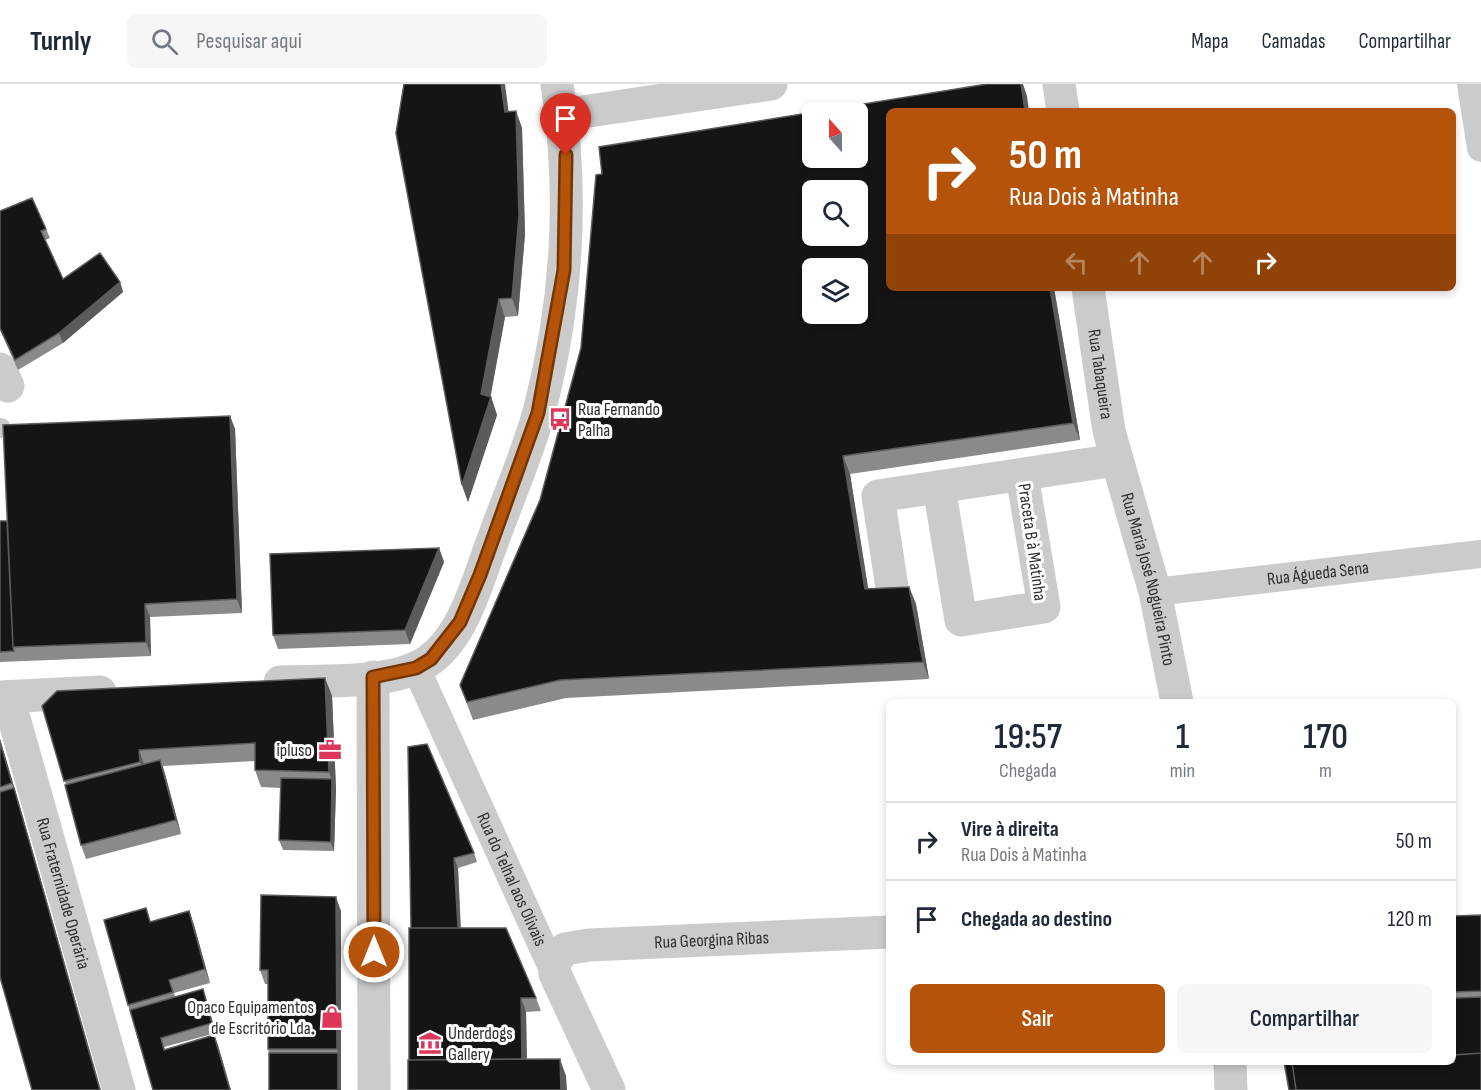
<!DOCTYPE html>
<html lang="pt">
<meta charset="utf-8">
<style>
:root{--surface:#fff;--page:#f6f6f7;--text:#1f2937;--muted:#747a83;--line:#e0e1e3;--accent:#b45309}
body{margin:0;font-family:"Sofia Sans Condensed",sans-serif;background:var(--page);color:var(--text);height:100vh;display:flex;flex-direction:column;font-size:22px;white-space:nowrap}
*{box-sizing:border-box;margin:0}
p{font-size:20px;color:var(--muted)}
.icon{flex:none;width:33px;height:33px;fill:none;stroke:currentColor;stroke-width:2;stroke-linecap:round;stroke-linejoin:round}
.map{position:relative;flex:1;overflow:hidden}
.panel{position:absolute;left:886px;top:615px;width:570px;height:366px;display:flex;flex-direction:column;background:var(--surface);border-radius:9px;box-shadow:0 3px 9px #0003}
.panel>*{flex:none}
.guide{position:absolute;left:886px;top:24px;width:570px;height:183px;border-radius:9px;box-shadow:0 3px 9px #0003;background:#b45309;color:#fff;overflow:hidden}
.needle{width:39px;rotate:339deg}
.fabs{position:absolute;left:802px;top:18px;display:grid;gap:12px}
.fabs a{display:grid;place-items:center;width:66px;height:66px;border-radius:9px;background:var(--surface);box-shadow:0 3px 9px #0003;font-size:30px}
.pin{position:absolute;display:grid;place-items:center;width:51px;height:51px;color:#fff;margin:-62px -26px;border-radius:50% 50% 50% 0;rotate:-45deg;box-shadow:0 0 6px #0007}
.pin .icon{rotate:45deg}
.me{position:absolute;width:66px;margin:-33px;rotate:0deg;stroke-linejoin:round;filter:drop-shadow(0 0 4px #0008)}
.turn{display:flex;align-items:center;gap:21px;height:126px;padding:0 24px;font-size:27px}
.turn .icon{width:78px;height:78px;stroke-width:2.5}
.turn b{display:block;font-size:42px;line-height:51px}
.lanes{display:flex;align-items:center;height:57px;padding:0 24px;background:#0003;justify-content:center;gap:30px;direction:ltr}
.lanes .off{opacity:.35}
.eta{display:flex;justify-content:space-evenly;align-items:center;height:102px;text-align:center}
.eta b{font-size:36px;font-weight:600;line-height:42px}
.cta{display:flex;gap:12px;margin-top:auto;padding:12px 24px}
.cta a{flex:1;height:69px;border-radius:9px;background:var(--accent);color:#fff;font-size:24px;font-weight:600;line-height:69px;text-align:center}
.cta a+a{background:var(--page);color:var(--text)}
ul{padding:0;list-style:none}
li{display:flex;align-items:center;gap:18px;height:78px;padding:0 24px;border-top:2px solid var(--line)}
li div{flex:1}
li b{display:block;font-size:22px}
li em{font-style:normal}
header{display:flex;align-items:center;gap:36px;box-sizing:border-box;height:84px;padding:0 30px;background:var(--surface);border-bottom:2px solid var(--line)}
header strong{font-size:28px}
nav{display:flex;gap:33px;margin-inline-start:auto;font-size:21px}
.search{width:420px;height:54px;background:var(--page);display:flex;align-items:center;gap:15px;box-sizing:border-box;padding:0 21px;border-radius:9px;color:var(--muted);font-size:22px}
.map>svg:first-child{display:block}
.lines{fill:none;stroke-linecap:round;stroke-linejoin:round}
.service{stroke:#cbcbcb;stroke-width:20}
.pedestrian{stroke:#cbcbcb;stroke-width:28}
.minor{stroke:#cbcbcb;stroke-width:33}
.wall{fill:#8a8a8a}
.shaded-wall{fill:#5b5b5b}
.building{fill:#151515;stroke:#5b5b5b;stroke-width:1.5;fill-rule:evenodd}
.route-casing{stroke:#753606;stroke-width:15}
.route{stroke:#b45309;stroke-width:10}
.labels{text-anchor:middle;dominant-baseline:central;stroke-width:6;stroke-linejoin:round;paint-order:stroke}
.street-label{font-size:18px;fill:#2e2e2e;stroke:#fff}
.poi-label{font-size:18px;fill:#2e2e2e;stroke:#fff;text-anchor:start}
</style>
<header>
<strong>Turnly</strong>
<div class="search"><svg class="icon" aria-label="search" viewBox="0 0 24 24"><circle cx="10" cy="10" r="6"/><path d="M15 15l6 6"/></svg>Pesquisar aqui</div>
<nav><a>Mapa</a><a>Camadas</a><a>Compartilhar</a></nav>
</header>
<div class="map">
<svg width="1481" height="1006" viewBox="0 0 1481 1006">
<rect width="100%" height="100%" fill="#fff"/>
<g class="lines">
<path class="service" d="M 0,344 L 1,344"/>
<g class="pedestrian">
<path d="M 1471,0 L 1481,64"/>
<path id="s1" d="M 1155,508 L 1481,470"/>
<path id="s2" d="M 416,584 L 555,890"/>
</g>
<g class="minor">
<path d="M 1059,0 L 1063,27"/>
<path d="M 562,31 L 771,0"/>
<path id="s3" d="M 1088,204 L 1109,347 L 1155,508 L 1177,618"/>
<path d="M 0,285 L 8,302"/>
<path d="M 939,403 L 961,536 L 1044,523 L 1022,391"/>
<path d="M 893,510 L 878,412 L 1116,376"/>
<path d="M 373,593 L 374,1006"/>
<path d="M 280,598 C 322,596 397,602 431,575 C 465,549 478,495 493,456 C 508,414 527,371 539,328 C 567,221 574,109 557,0"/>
<path d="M 0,613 L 100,608"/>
<path id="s4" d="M 8,613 L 119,1006"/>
<path d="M 1230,978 L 1231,1006"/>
<path id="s5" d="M 609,1006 L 555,890 L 554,878 L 565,865 L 589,861 L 890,848"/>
</g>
</g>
<path class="wall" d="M 1027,12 L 890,204 L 1054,204 L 1080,356 L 850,390 L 868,505 L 909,503 L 916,520 L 929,595 L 566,614 L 473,636 L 460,601 L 540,416 L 581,264 L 602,90 Z
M 516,27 L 522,44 L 525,150 L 518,232 L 505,233 L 490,313 L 491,313 L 497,331 L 468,418 L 462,401 L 509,28 Z
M 0,127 L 46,145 L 50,154 L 45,156 L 63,195 L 120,198 L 123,208 L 63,259 L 18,286 L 0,246 Z
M 230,332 L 235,345 L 242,529 L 150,533 L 151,572 L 0,578 L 0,437 L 7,437 Z
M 439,464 L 444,478 L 410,560 L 278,565 L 273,551 Z
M 325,594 L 332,612 L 336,705 L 334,767 L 283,766 L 279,756 L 281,704 L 261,703 L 255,686 L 255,677 L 163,682 L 181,750 L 86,775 L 81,761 L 66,701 L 42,622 Z
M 0,655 L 17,713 L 101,1006 L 32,1006 L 0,893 Z
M 408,663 L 474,769 L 477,778 L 458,784 L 461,844 L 536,914 L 541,927 L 526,928 L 527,975 L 566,992 L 409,976 L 411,844 Z
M 146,824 L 151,838 L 189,827 L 194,841 L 210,899 L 174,909 L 175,913 L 206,914 L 216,949 L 164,963 L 165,965 L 218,961 L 153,1006 L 128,921 Z
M 341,827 L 341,1006 L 269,1006 L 269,969 L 268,965 L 268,900 L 265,900 L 260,886 Z
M 1481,831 L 1481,1006 L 1454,978 L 1454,832 Z"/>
<path class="shaded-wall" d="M 501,0 L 505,0 L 511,46 L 505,28 Z
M 1021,0 L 1023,0 L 1027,12 L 1029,27 L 1025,27 Z
M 516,27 L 522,44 L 525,150 L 518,232 L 512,214 Z
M 120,198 L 123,208 L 63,259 L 59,249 Z
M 1050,204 L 1054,204 L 1080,356 L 1073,339 Z
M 499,215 L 505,233 L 489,321 L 491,313 L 497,331 L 468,418 L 462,401 L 481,310 Z
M 230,332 L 235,345 L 242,529 L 237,515 Z
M 843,372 L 850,390 L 871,522 L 865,505 Z
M 439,464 L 444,478 L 410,560 L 405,546 Z
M 909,503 L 916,520 L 929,595 L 923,578 Z
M 145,520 L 150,533 L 151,572 L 146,558 Z
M 325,594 L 332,612 L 336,705 L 334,767 L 331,758 L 332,696 L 329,688 Z
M 0,655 L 17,713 L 101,1006 L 0,658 Z
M 139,666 L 145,683 L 147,695 L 140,678 Z
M 160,676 L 165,690 L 181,750 L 176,736 Z
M 454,774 L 458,784 L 461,858 L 458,849 Z
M 336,813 L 341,827 L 341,1006 L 338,1006 L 338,969 L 337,965 Z
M 189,827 L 194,841 L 210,899 L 205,885 Z
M 521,914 L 526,928 L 527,992 L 522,978 Z
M 214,951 L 218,961 L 231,1006 L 230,1006 Z
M 560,975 L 566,992 L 567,1006 L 561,1006 Z"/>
<path class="building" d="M 404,0 L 501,0 L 505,28 L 516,27 L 519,132 L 512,214 L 499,215 L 481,310 L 491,313 L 462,401 L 396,49 Z
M 987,0 L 1021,0 L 1025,27 L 890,27 L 890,204 L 1050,204 L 1073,339 L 843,372 L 865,505 L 909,503 L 923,578 L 560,596 L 467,618 L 460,601 L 540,416 L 581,264 L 596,91 L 602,90 L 599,63 ZM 813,28 L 858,28 L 858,74 L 813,74 ZM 813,106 L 858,106 L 858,152 L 813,152 ZM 813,184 L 858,184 L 858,230 L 813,230 Z
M 32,114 L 46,145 L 41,147 L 63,195 L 100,169 L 120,198 L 59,249 L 15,276 L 0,244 L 0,127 Z
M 230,332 L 237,515 L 145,520 L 146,558 L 13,563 L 3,341 Z
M 0,437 L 7,437 L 13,563 L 14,567 L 0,568 Z
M 439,464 L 405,546 L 273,551 L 270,470 Z
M 325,594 L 329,688 L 255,686 L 255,659 L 139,666 L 140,678 L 64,697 L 42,622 L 57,607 Z
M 0,658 L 12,699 L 0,703 Z
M 427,660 L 474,769 L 454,774 L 458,844 L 411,844 L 408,663 Z
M 160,676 L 176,736 L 81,761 L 65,701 Z
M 281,694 L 332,695 L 331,758 L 279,756 Z
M 14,704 L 100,1006 L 32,1006 L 0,893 L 0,708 Z
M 261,811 L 336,813 L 337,965 L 268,965 L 268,886 L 260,886 Z
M 146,824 L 150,838 L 189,827 L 205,885 L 169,896 L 173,908 L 128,921 L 104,836 Z
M 1481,831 L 1481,907 L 1454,908 L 1454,832 Z
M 409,844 L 506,844 L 536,914 L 521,914 L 522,975 L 409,976 Z
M 203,905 L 212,939 L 161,954 L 164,966 L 214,951 L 230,1006 L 153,1006 L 130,926 Z
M 1481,913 L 1481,969 L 1454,971 L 1454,914 Z
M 269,969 L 338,969 L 338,1006 L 269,1006 Z
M 1481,969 L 1481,1006 L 1296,1006 L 1292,978 L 1454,978 L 1454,971 Z
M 560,975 L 561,1006 L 408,1006 L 408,976 Z
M 1284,978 L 1292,978 L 1296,1006 L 1289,1006 Z"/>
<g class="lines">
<g class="route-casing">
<path id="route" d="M 374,868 L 373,593 L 416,584 L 431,575 L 460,538 L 480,491 L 538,329 L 564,186 L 566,71"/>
</g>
<use href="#route" class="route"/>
</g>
<defs>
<g id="bus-bare" transform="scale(1.8)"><path d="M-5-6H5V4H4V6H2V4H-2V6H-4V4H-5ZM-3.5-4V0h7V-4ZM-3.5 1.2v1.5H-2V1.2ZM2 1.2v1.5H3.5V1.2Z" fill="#dd385b" stroke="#fff" stroke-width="2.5" paint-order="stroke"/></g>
<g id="office-bare" transform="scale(1.8)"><path d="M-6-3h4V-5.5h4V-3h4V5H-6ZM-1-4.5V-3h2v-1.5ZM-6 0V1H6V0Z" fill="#dd385b" stroke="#fff" stroke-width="2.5" paint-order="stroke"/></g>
<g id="shop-bare" transform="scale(1.8)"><path d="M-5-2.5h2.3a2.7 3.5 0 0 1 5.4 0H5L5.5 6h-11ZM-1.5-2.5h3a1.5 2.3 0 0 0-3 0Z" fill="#dd385b" stroke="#fff" stroke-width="2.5" paint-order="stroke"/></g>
<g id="museum-bare" transform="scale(1.8)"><path d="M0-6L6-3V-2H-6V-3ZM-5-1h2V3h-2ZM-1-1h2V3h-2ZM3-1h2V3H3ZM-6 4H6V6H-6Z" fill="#dd385b" stroke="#fff" stroke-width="2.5" paint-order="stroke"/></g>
</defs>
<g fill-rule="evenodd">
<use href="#bus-bare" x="560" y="335"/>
<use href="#office-bare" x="330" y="666"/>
<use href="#shop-bare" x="332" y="933"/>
<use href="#museum-bare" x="430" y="959"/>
</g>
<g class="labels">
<g class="street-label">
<text stroke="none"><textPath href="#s3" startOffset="87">Rua Tabaqueira</textPath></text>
<text transform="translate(1032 458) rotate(82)">Praceta B à Matinha</text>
<text stroke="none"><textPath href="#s1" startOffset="164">Rua Águeda Sena</textPath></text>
<text stroke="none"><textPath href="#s3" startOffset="298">Rua Maria José Nogueira Pinto</textPath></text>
<text stroke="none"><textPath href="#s2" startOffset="232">Rua do Telhal aos Olivais</textPath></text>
<text stroke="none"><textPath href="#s4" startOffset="204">Rua Fraternidade Operária</textPath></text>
<text stroke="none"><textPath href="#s5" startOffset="304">Rua Georgina Ribas</textPath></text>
</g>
<g class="poi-label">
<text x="578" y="325">Rua Fernando<tspan x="578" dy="21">Palha</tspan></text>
<text x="312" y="666" text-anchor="end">ipluso</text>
<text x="314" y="923" text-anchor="end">Opaco Equipamentos<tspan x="314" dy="21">de Escritório Lda.</tspan></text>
<text x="448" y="949">Underdogs<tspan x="448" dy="21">Gallery</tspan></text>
</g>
</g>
</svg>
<div class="fabs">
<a><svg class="needle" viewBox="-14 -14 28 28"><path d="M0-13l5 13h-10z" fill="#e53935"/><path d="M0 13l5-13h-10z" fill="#747a83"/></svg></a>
<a><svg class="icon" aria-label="search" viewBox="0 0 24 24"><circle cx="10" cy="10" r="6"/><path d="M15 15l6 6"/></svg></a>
<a><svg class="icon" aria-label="layers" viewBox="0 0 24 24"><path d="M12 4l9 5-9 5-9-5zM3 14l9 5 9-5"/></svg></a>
</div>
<div class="pin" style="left:566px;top:71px;background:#d93025"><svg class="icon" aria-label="arrive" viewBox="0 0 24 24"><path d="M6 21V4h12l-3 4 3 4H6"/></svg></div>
<svg class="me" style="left:374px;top:868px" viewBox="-20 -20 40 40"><circle r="17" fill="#b45309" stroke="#fff" stroke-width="3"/><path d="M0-11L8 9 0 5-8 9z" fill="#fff"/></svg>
<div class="guide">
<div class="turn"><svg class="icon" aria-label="right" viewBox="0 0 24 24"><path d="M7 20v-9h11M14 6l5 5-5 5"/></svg><div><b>50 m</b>Rua Dois à Matinha</div></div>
<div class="lanes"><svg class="icon off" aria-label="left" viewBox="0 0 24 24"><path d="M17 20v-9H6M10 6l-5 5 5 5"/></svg><svg class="icon off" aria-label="ahead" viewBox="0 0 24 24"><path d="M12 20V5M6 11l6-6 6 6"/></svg><svg class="icon off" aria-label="ahead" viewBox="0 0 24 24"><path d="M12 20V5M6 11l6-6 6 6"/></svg><svg class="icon" aria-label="right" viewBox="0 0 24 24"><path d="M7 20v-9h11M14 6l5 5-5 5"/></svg></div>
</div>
<section class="panel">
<div class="eta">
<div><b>19:57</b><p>Chegada</p></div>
<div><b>1</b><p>min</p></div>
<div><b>170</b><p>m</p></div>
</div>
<ul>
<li><svg class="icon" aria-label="right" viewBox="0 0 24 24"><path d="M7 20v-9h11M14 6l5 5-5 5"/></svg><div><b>Vire à direita</b><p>Rua Dois à Matinha</p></div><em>50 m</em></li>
<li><svg class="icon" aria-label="arrive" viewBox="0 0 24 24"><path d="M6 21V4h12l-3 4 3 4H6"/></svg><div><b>Chegada ao destino</b></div><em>120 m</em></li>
</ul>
<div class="cta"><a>Sair</a><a>Compartilhar</a></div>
</section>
</div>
